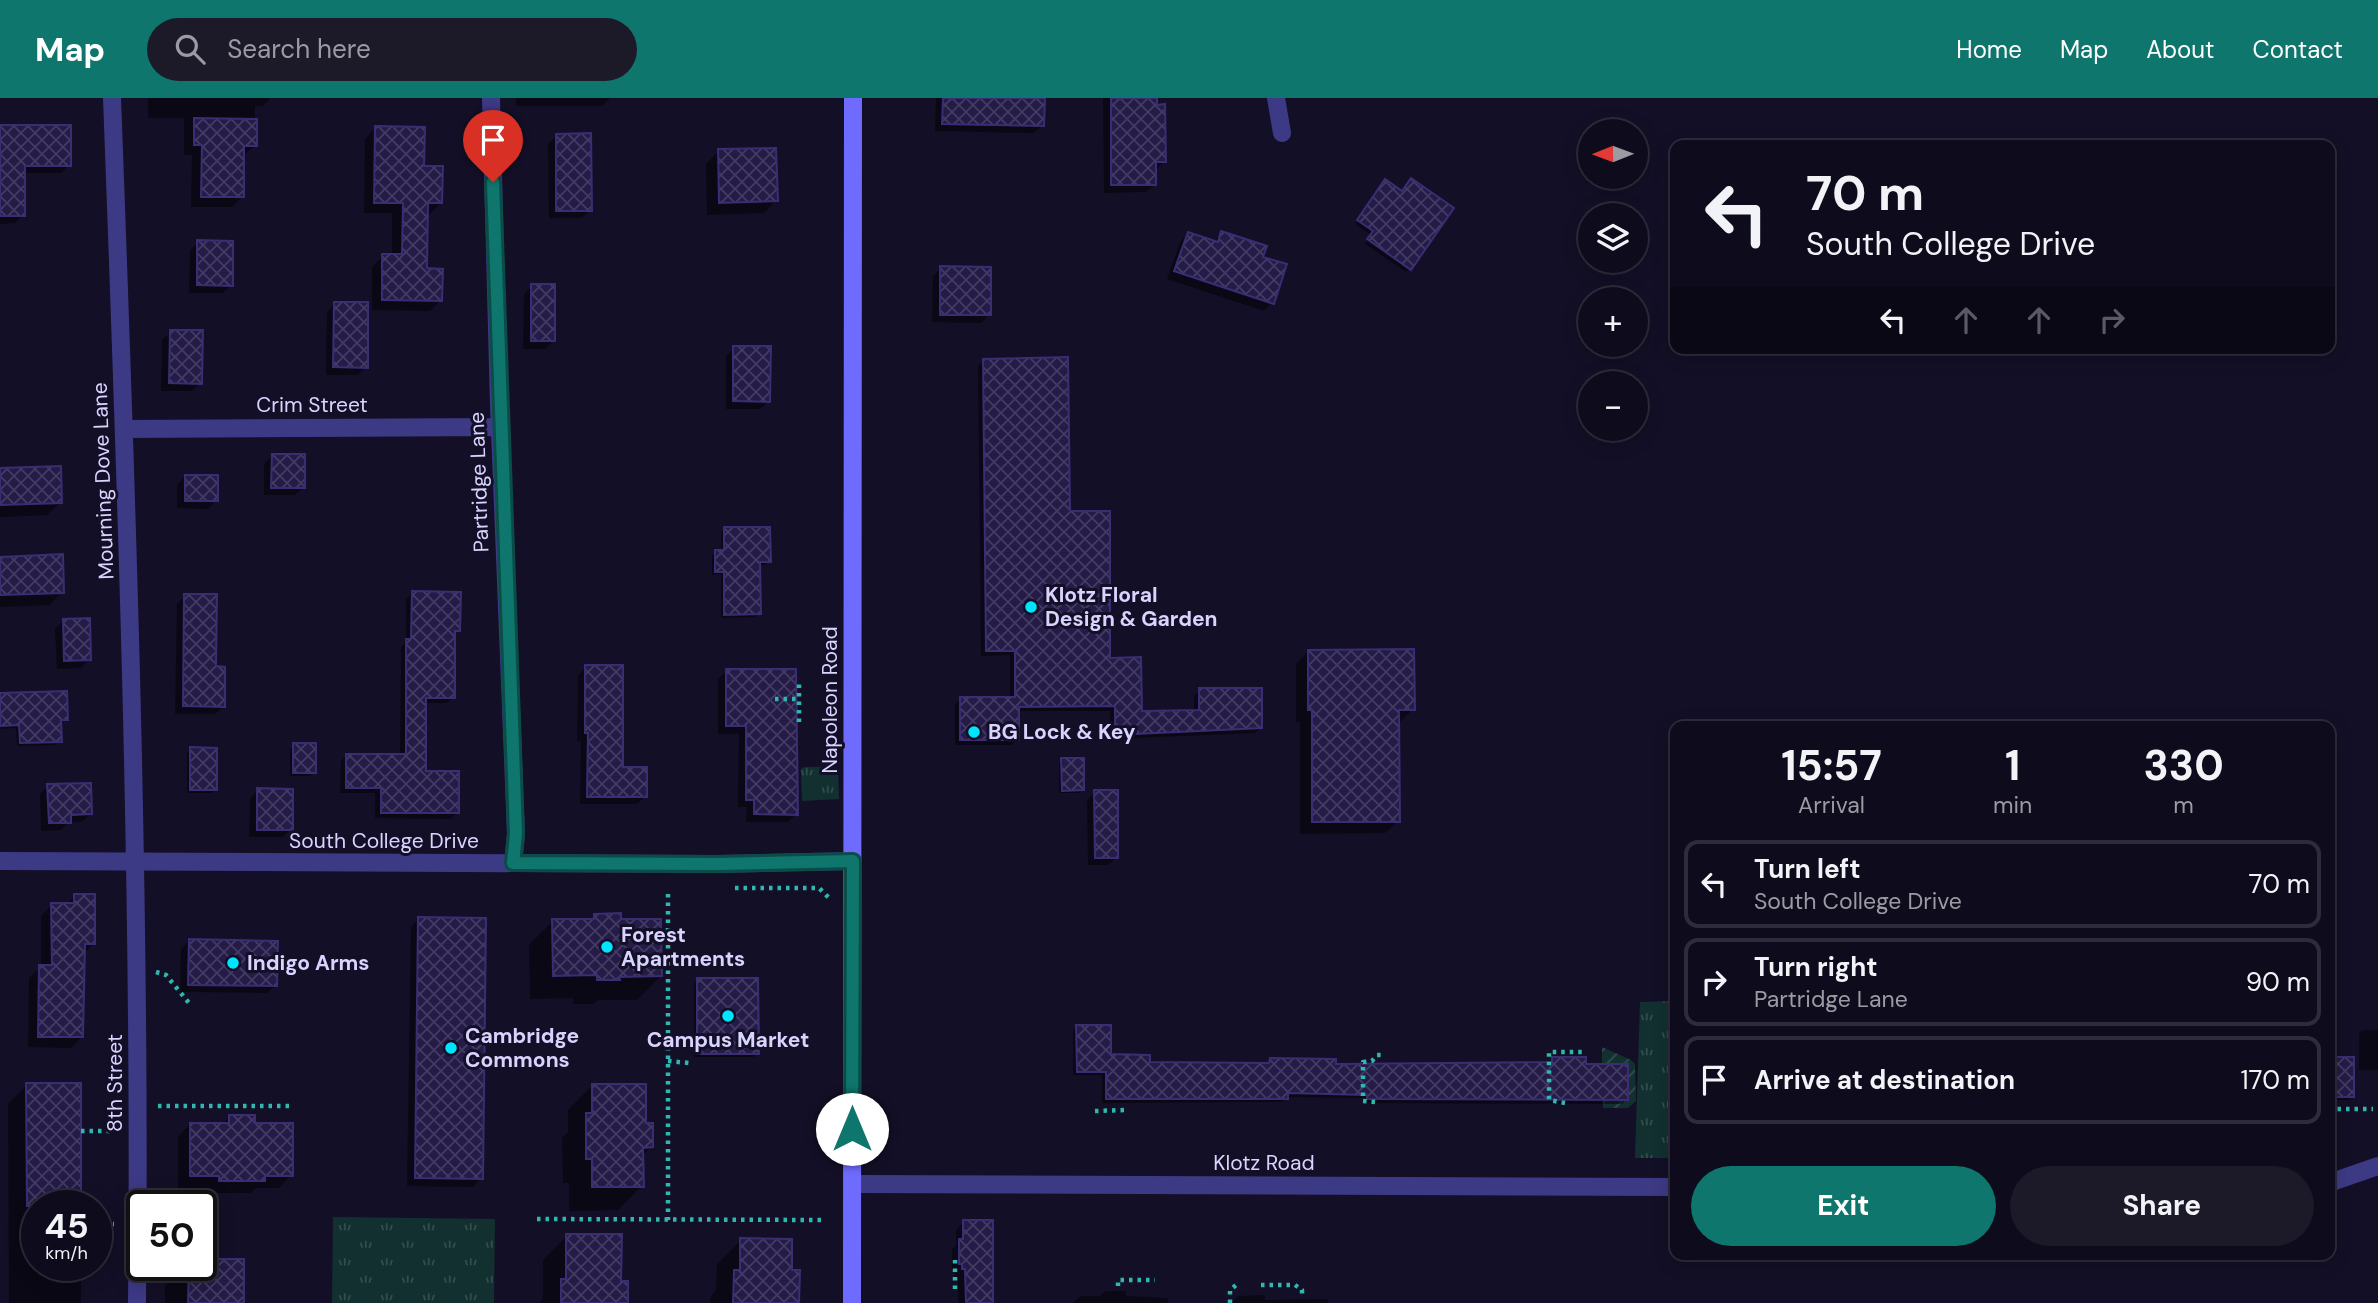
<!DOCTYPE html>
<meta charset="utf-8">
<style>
:root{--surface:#0e0b1c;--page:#1c1929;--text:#f1f3f6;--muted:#9b9ba3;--line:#2e2b3b;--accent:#0f766e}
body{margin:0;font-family:"DM Sans",sans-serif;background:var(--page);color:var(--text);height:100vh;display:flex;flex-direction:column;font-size:26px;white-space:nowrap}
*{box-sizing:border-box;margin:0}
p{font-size:23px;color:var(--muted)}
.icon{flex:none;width:38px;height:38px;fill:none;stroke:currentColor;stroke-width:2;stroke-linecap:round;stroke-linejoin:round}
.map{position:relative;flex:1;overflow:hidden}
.side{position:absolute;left:1670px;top:623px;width:665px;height:539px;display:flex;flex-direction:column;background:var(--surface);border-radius:14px;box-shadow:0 4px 18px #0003,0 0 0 2px var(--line)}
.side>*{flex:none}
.hud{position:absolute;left:1670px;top:42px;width:665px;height:214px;border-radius:14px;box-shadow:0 4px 18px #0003,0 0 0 2px var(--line);background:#0e0b1c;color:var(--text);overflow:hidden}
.needle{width:46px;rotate:269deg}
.buttons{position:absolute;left:1578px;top:21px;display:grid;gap:14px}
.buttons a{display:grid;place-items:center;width:70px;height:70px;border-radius:50%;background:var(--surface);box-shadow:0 4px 18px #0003,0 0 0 2px var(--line);font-size:35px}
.speed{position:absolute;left:21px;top:1092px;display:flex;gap:14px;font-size:35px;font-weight:700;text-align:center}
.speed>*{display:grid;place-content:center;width:91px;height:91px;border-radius:50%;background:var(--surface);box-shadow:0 4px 18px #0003,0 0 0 2px var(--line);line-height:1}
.speed small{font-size:18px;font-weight:400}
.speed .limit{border:4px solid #111;border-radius:10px;background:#fff;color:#111}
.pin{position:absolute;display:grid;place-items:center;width:60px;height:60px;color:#fff;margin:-72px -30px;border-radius:50% 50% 50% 0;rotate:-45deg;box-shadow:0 0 7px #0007}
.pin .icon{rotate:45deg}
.me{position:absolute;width:77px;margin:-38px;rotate:0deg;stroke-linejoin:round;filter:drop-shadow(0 0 5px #0008)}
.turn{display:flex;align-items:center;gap:24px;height:147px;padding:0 21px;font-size:32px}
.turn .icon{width:91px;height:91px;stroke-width:2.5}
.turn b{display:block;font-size:49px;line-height:60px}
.lanes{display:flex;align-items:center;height:66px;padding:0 21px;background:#0003;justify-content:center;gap:35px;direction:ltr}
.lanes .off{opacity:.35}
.eta{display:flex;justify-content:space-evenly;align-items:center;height:119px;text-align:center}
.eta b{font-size:42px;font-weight:700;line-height:49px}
.action{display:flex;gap:14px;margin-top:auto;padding:14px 21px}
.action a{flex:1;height:80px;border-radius:42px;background:var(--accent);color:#fff;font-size:28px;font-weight:700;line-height:80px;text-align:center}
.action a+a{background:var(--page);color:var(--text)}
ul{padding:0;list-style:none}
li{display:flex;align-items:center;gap:21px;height:88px;margin:0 14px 10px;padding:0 7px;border:4px solid var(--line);border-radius:14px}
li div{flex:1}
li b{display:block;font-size:26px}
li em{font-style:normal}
header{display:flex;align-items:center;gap:42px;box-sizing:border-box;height:98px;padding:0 35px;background:var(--accent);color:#fff}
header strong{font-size:33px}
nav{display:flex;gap:38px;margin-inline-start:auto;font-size:24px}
.search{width:490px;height:63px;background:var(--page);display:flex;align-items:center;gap:18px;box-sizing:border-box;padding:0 24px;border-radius:38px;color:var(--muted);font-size:26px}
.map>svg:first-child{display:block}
.grass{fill:url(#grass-tufts)}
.garden{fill:url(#garden-furrows)}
.shadow{fill:#0007}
.building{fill:url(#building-cross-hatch);stroke:#3b2d73;stroke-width:2}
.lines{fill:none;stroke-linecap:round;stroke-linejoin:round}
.path{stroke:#2fb8b0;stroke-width:4.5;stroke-dasharray:3.5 5;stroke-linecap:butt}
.minor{stroke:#3d3a85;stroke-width:18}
.tertiary{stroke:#3d3a85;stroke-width:18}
.secondary{stroke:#6f6bff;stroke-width:18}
.route-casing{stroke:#0a4d48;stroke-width:18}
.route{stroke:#0f766e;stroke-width:12}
.poi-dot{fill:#00e5ff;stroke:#130f26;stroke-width:2.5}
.labels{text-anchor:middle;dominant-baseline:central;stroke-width:6;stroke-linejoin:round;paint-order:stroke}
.street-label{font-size:21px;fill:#d9d4ff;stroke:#130f26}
.poi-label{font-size:21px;font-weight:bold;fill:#d9d4ff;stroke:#130f26;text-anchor:start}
</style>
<header>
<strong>Map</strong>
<div class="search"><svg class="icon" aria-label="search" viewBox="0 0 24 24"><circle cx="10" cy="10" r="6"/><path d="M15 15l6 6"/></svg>Search here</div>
<nav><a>Home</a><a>Map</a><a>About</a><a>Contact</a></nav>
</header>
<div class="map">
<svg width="2378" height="1205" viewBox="0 0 2378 1205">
<defs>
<pattern id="grass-tufts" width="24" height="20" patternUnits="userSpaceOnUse" patternTransform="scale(1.75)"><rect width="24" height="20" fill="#12302f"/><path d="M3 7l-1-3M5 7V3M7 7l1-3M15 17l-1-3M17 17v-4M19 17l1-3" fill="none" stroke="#344d4e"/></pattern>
<pattern id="garden-furrows" width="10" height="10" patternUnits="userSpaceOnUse" patternTransform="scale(1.75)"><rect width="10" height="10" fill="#12302f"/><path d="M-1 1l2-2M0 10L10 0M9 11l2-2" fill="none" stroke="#344d4e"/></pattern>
<pattern id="building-cross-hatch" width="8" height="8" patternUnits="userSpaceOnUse" patternTransform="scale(1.75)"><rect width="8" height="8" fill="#241b47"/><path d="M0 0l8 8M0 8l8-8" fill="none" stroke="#433b63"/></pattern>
</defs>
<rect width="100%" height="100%" fill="#130f26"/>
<path class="grass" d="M 804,669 L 834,669 L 838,671 L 839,701 L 802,703 L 801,671 Z
M 1675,903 L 1675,1060 L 1635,1060 L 1640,904 Z
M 333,1119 L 495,1121 L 494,1205 L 332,1205 Z"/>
<path class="garden" d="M 1602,949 L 1631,962 L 1635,966 L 1636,1003 L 1628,1010 L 1603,1010 L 1603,1002 L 1628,1002 L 1628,966 L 1602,966 Z"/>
<path class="shadow" d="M 148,0 L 270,0 L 263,8 L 255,8 L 255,47 L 243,58 L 242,99 L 232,109 L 191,109 L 192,57 L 184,57 L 184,20 L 148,20 Z
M 516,0 L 610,0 L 602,8 L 516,8 Z
M 936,0 L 1043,0 L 1043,27 L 1034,35 L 935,33 Z
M 1103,0 L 1155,0 L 1164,63 L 1156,72 L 1155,86 L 1146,94 L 1104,95 Z
M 0,29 L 69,67 L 61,75 L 23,75 L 23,117 L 15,125 L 0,126 Z
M 375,30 L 423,70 L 441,105 L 430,116 L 426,115 L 425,172 L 441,202 L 430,213 L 372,212 L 372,169 L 383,158 L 392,158 L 392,115 L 364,115 L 365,41 Z
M 557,37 L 590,112 L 582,120 L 549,120 L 548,46 Z
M 719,53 L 776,102 L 764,115 L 707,117 L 706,66 Z
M 1382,87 L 1401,95 L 1410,171 L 1406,174 L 1365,146 L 1371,137 L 1355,126 Z
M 1222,135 L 1261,160 L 1272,205 L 1264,213 L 1167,181 L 1180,144 L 1188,136 L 1213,144 Z
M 198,144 L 232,187 L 223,195 L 189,195 L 190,152 Z
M 941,170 L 989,217 L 981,225 L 932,224 L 933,178 Z
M 532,188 L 553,243 L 545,251 L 523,251 L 524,196 Z
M 335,205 L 366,269 L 358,277 L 326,277 L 327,214 Z
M 171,234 L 200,285 L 192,293 L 161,293 L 162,242 Z
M 734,250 L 769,303 L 760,311 L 726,311 L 726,258 Z
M 984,263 L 1069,415 L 1109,562 L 1140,615 L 1194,614 L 1194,598 L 1200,592 L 1261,630 L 1255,635 L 1110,641 L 1110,613 L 1017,613 L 1017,642 L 1012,647 L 955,647 L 955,606 L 961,601 L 1010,601 L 1010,557 L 981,558 L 978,268 Z
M 272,358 L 304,389 L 295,397 L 264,397 L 264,366 Z
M 0,371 L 60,405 L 47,417 L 0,419 Z
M 185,378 L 216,402 L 208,411 L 177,410 L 177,387 Z
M 724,431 L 769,464 L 765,467 L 759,467 L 759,516 L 755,519 L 721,520 L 721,476 L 712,477 L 712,458 L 715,454 L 721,454 L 721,435 Z
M 0,460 L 62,494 L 50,507 L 0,509 Z
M 412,495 L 459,532 L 453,538 L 453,599 L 447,605 L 424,605 L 424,674 L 457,715 L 451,721 L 375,720 L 375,695 L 340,695 L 341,663 L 347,657 L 400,658 L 401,549 L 406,544 L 406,501 Z
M 185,498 L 214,570 L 224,608 L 215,616 L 175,616 L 177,506 Z
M 63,523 L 89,561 L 81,570 L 57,571 L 55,531 Z
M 1309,553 L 1413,611 L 1400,624 L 1397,624 L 1398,723 L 1385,735 L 1300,736 L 1300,624 L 1296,624 L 1296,566 Z
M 586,569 L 621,671 L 646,698 L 637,706 L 580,706 L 581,643 L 577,643 L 578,577 Z
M 727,573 L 796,716 L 788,724 L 746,724 L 747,709 L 738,709 L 739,636 L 718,636 L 718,581 Z
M 0,597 L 66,622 L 59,625 L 60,643 L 56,647 L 17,648 L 16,630 L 0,631 Z
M 294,647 L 314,674 L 310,678 L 290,678 L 290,651 Z
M 191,651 L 215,692 L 212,695 L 187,695 L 187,655 Z
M 1062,662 L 1083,692 L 1079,695 L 1059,695 L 1059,666 Z
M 48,688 L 90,716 L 82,724 L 69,724 L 61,732 L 41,733 L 40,696 Z
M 258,692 L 291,731 L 283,739 L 249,739 L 250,700 Z
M 1095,694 L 1117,759 L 1108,767 L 1088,767 L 1087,702 Z
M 75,798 L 94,845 L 83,856 L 82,939 L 71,950 L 28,949 L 29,880 L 41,869 L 41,818 L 52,807 L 66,807 Z
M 595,818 L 619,823 L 661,878 L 637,902 L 597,902 L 594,906 L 573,906 L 573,900 L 530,901 L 529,847 L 553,823 L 590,823 Z
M 419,821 L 481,1080 L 473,1089 L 407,1088 L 411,829 Z
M 189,843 L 276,887 L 267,895 L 180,894 L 181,851 Z
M 698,882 L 757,955 L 754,959 L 694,959 L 694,886 Z
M 1077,929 L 1109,958 L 1148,966 L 1266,967 L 1270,962 L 1335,967 L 1548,965 L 1553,961 L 1584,968 L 1626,1002 L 1622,1006 L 1364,1005 L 1364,1000 L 1287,999 L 1282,1004 L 1102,1005 L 1102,977 L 1073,977 L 1073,933 Z
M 2362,932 L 2378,932 L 2378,972 L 2359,972 L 2359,935 Z
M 2332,961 L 2352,999 L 2349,1002 L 2329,1002 L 2329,964 Z
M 27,987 L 37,1108 L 37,1167 L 81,1167 L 81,1205 L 9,1205 L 8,1006 Z
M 592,988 L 644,1027 L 651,1049 L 642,1058 L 642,1088 L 618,1112 L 569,1113 L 569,1085 L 563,1085 L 562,1040 L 568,1034 L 568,1012 Z
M 230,1019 L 253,1027 L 291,1077 L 279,1090 L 256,1090 L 251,1095 L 207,1095 L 207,1090 L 178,1090 L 178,1039 L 190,1026 L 222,1026 Z
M 964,1124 L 991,1205 L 958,1205 L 958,1179 L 955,1179 L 955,1173 L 952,1173 L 952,1151 L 956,1148 L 956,1132 Z
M 567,1138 L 620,1184 L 625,1205 L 539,1205 L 543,1201 L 543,1162 Z
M 741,1142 L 790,1174 L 798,1205 L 710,1205 L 711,1198 L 716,1192 L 717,1166 Z
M 185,1167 L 201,1167 L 242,1204 L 248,1205 L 165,1205 L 165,1187 Z
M 1106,1193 L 1126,1193 L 1126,1198 L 1168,1200 L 1168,1205 L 1073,1205 L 1080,1198 L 1100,1198 Z
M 1265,1197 L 1265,1202 L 1328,1201 L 1328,1205 L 1231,1205 L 1238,1198 Z"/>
<path class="building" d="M 943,0 L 1045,0 L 1044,28 L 942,26 Z
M 1111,0 L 1157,0 L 1157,7 L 1165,6 L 1166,64 L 1156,64 L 1156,87 L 1111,87 Z
M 194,20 L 257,21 L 257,48 L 244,48 L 244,99 L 201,99 L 202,47 L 194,47 Z
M 0,27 L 71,27 L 71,68 L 25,68 L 25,118 L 0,118 Z
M 375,28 L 425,29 L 424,68 L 443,68 L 442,105 L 428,105 L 427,170 L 443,171 L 442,203 L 382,202 L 382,156 L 402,156 L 403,105 L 374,105 Z
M 591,35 L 592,113 L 556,113 L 556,36 Z
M 776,50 L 778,103 L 719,105 L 718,51 Z
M 1411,80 L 1454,110 L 1411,172 L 1367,141 L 1373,133 L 1357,122 L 1385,81 L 1402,93 Z
M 1221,133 L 1267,148 L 1263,159 L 1287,166 L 1274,206 L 1174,173 L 1188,134 L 1218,144 Z
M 197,142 L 233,143 L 233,188 L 197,187 Z
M 940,168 L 991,169 L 991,217 L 940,217 Z
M 531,186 L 555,186 L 555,243 L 531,243 Z
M 334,204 L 368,204 L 368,270 L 333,269 Z
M 170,232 L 203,232 L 202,286 L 169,285 Z
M 733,248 L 771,248 L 770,304 L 733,303 Z
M 1068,259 L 1070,413 L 1110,413 L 1110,560 L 1141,559 L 1142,613 L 1199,612 L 1199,590 L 1262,590 L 1262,630 L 1115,637 L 1115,608 L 1019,609 L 1019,642 L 960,642 L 960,599 L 1015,599 L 1015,553 L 986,553 L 983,261 Z
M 272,356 L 305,356 L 305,390 L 271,390 Z
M 61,368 L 62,405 L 0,407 L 0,370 Z
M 185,377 L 218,377 L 218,403 L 185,403 Z
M 724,429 L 770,429 L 771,464 L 760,464 L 761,516 L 724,517 L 724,474 L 715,474 L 715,452 L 724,452 Z
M 63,456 L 64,495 L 0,497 L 0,459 Z
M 412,493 L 461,494 L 460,533 L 455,533 L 455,600 L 426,600 L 426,673 L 459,673 L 459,715 L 381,715 L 381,690 L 346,690 L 346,656 L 406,656 L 406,541 L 411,541 Z
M 184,496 L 217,496 L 216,568 L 225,569 L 225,609 L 183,608 Z
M 90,520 L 91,562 L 64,563 L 63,521 Z
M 1414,551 L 1415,612 L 1399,612 L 1400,724 L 1312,724 L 1312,612 L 1308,612 L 1308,552 Z
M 585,567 L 623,567 L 623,669 L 647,669 L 647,699 L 587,699 L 588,635 L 585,635 Z
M 726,571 L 796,571 L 798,717 L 754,716 L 754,702 L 746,702 L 746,628 L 726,628 Z
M 67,593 L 68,622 L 61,622 L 62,644 L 20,645 L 19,627 L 0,628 L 0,595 Z
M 293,645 L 316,645 L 316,675 L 293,675 Z
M 190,649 L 217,650 L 217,692 L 190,692 Z
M 1061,660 L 1084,660 L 1084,692 L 1062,693 Z
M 91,685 L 92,716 L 71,717 L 71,725 L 49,725 L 47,686 Z
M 257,690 L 293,691 L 293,732 L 257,732 Z
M 1094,692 L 1118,692 L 1118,760 L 1095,760 Z
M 74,796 L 95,796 L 95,846 L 85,846 L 83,939 L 38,939 L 39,867 L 52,867 L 51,805 L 74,805 Z
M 621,815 L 621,821 L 661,821 L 662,878 L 619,879 L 620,882 L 597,882 L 597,877 L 553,878 L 552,821 L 594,821 L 594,816 Z
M 418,819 L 486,820 L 483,1081 L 415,1080 Z
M 189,841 L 278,843 L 277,888 L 188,887 Z
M 697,880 L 758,880 L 759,956 L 697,956 Z
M 1076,927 L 1111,927 L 1111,956 L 1150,957 L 1150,964 L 1269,965 L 1270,960 L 1336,961 L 1336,966 L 1552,964 L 1552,959 L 1586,959 L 1586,966 L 1628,966 L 1628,1002 L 1367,1001 L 1367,997 L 1288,995 L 1288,1001 L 1106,1001 L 1106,974 L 1077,974 Z
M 2332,959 L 2354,959 L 2354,999 L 2329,999 L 2329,962 L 2332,962 Z
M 26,985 L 81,985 L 81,1108 L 27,1108 Z
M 592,986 L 646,986 L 646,1025 L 653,1025 L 653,1049 L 643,1050 L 644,1089 L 592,1089 L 592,1061 L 586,1061 L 586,1015 L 592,1015 Z
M 229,1017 L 255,1017 L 255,1025 L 293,1025 L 293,1078 L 265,1078 L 265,1083 L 219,1083 L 219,1078 L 190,1078 L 190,1025 L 229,1025 Z
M 963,1122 L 993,1122 L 993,1205 L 966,1205 L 965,1171 L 962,1171 L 962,1166 L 959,1166 L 959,1141 L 963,1141 Z
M 566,1136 L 622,1136 L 621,1183 L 628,1183 L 628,1205 L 561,1205 L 561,1181 L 566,1181 Z
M 740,1140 L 792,1141 L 792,1172 L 800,1172 L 799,1205 L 733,1205 L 734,1172 L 740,1172 Z
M 201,1161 L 244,1161 L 244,1205 L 188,1205 L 189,1167 L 201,1167 Z"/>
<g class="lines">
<path class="path" d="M 775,601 L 799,601
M 799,624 L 799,582
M 735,790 L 819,790 L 831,802
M 668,796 L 668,1122
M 156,874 L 166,877 L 189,905
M 668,963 L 689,965
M 1375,1004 L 1363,1003 L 1363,964 L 1372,963 L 1377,957 L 1382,957
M 1565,1005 L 1549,1002 L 1549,954 L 1583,954
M 158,1008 L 291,1008
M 2329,1011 L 2373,1011
M 1095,1013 L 1126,1012
M 81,1033 L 114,1033
M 537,1121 L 822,1122
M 96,1126 L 114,1126
M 955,1162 L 955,1195
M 1261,1187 L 1295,1187 L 1302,1192 L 1302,1200
M 1118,1188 L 1118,1182 L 1155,1182
M 1230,1205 L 1230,1192 L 1236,1187 L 1240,1187"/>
<path class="minor" d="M 112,0 C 127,401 141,803 137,1205
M 491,0 L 499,307 L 516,736 L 513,765
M 1276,0 L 1282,35
M 124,331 L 500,329"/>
<path class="tertiary" d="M 0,763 L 718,766 L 853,763
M 2329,1085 L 2378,1068
M 853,1086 L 1675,1089"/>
<path class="secondary" d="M 852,1205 L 853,0"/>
</g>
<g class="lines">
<g class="route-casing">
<path id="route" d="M 493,84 L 516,736 L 513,765 L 718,766 L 853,763 L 852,1031"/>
</g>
<use href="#route" class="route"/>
</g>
<g class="poi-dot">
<circle cx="1031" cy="509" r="7"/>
<circle cx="974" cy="634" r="7"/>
<circle cx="607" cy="849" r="7"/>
<circle cx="233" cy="865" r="7"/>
<circle cx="728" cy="918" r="7"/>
<circle cx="451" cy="950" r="7"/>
</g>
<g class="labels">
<g class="street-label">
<text x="312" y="307">Crim Street</text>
<text transform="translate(103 383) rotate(-92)">Mourning Dove Lane</text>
<text transform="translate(479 384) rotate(-92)">Partridge Lane</text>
<text transform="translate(830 602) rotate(-90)">Napoleon Road</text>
<text x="384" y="743">South College Drive</text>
<text transform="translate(115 985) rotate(-90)">8th Street</text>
<text x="1264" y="1065">Klotz Road</text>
</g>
<g class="poi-label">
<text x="1045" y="497">Klotz Floral<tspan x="1045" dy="24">Design &amp; Garden</tspan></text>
<text x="988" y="634">BG Lock &amp; Key</text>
<text x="621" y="837">Forest<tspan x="621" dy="24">Apartments</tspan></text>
<text x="247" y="865">Indigo Arms</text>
<text x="465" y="938">Cambridge<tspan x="465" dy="24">Commons</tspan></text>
<text x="728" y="942" text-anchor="middle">Campus Market</text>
</g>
</g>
</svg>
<div class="buttons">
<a><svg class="needle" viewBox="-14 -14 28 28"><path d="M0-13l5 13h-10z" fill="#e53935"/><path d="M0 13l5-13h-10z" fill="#9b9ba3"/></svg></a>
<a><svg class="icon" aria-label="layers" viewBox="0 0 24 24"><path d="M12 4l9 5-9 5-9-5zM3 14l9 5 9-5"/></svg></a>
<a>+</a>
<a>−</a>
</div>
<div class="speed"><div>45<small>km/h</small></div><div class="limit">50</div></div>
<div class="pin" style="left:493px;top:84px;background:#d93025"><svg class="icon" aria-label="arrive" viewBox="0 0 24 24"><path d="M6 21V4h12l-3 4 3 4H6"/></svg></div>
<svg class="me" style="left:852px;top:1031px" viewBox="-20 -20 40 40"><circle r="19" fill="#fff"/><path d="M0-13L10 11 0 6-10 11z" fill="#0f766e"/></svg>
<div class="hud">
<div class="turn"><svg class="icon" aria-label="left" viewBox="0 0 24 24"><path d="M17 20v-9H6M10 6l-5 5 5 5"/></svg><div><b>70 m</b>South College Drive</div></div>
<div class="lanes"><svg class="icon" aria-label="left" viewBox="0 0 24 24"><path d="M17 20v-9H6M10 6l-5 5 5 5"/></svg><svg class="icon off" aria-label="ahead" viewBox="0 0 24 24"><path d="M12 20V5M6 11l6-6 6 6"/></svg><svg class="icon off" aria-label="ahead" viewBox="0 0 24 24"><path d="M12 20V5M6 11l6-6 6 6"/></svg><svg class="icon off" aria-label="right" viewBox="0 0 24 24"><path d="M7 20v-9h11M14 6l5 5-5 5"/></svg></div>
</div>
<section class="side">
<div class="eta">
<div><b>15:57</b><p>Arrival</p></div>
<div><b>1</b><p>min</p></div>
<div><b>330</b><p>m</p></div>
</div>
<ul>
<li><svg class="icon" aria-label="left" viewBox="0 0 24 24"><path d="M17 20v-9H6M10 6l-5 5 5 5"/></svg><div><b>Turn left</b><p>South College Drive</p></div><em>70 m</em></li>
<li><svg class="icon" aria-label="right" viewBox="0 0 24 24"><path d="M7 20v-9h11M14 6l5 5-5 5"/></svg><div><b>Turn right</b><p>Partridge Lane</p></div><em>90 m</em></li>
<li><svg class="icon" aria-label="arrive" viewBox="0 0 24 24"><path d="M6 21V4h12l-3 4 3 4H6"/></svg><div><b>Arrive at destination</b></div><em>170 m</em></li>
</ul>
<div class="action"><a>Exit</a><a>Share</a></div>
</section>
</div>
